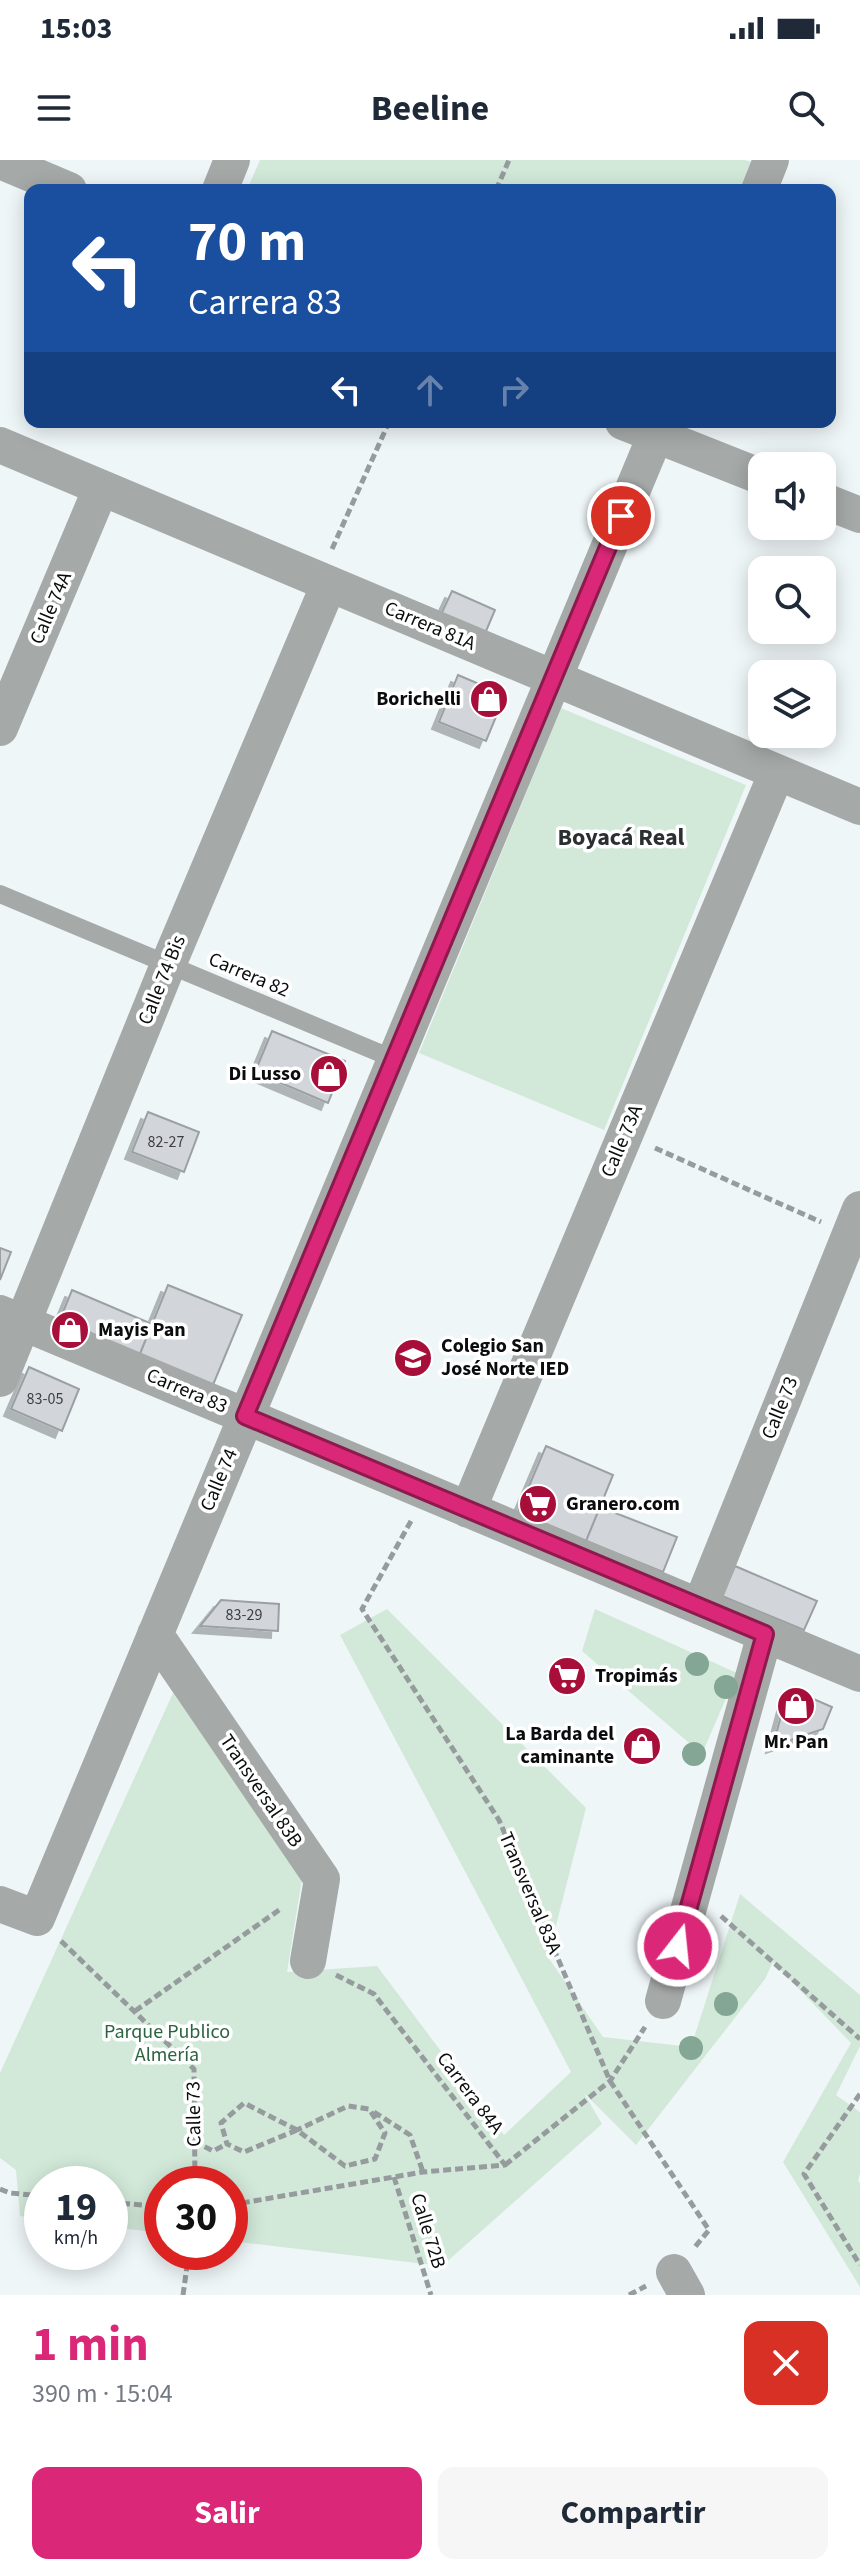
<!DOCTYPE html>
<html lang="es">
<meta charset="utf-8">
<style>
:root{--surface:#fff;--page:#f6f6f7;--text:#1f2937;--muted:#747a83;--accent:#db2777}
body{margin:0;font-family:"Source Sans 3",sans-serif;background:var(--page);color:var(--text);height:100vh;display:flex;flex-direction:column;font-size:30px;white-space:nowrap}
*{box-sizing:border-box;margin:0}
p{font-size:26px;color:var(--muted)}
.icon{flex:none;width:44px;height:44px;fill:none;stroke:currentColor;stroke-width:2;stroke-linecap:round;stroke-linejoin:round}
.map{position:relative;height:2135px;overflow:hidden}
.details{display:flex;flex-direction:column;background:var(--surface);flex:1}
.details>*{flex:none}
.guide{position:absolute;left:24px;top:24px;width:812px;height:244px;border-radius:16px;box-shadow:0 4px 20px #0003;background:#1a4fa0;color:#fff;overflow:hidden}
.buttons{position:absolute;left:748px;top:292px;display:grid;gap:16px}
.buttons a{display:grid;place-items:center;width:88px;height:88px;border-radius:16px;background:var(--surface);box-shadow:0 4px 20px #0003;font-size:40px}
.speed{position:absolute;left:24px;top:2006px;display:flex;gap:16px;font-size:40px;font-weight:700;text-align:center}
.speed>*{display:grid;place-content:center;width:104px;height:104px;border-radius:50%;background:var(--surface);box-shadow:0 4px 20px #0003;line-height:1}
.speed small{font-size:20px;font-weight:400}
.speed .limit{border:12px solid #d22;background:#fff;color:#111}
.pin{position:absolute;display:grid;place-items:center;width:68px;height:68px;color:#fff;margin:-34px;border:4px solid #fff;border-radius:50%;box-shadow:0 2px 8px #0007}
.me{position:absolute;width:88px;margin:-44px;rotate:16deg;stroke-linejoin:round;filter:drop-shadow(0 0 6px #0008)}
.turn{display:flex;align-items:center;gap:28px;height:168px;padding:0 32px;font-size:36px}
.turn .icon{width:104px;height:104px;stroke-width:2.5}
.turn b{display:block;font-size:56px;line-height:68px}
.lanes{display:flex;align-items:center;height:76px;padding:0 32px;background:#0003;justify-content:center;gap:40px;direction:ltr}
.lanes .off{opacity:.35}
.round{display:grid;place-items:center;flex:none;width:84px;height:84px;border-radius:16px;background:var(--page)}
.summary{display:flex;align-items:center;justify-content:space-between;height:136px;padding:0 32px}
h1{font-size:48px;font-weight:700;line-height:60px;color:var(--accent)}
.button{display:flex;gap:16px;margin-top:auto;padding:16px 32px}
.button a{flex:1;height:92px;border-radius:16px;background:var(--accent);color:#fff;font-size:32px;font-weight:700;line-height:92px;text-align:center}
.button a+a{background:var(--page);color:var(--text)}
.status{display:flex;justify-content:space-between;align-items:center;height:56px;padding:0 40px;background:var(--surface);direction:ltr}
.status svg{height:22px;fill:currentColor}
header{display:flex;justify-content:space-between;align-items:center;height:104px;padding:0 32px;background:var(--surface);font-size:36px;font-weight:700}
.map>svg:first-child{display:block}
.green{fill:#d2e9d9}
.building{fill:#d2d6db;stroke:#9ba0a4;stroke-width:2;filter:url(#shadow)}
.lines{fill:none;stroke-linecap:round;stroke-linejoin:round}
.path{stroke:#969b9d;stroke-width:5;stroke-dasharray:8 4;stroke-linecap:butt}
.service{stroke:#a5a9a8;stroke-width:18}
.minor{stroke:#a5a9a8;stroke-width:36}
.tree{fill:#84a694}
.route-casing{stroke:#8e194d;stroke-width:20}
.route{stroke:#db2777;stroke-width:14}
.labels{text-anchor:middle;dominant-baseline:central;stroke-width:7;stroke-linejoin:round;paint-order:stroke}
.number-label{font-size:16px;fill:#3c3e40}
.street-label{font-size:20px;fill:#0a0c0d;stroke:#fff}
.poi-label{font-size:20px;font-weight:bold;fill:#0a0c0d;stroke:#fff;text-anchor:start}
.park-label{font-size:20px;fill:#2c6442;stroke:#fff}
.quarter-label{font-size:24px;font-weight:bold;fill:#2a3031;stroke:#fff}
</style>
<div class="status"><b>15:03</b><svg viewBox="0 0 49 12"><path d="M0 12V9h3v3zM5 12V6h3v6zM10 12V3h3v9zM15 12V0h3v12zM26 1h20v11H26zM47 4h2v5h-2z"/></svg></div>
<header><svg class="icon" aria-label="menu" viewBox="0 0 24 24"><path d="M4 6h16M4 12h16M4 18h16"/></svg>Beeline<svg class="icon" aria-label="search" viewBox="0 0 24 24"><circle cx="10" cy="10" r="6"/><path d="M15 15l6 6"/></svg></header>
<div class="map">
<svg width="860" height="2135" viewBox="0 0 860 2135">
<defs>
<filter id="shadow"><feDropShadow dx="-7" dy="7" stdDeviation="0" flood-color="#0004"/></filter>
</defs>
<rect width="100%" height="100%" fill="#eff6f8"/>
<path class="green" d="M 260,0 L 745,0 L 751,2 L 739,30 L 247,30 Z
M 561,548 L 746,625 L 604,970 L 419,893 Z
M 387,1449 L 586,1648 L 548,1797 L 603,1877 L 691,1887 L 740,1734 L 860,1835 L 860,1886 L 836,1935 L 860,1952 L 860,2013 L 858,2021 L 860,2023 L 860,2127 L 783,2002 L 851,1883 L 773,1802 L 765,1819 L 636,1985 L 584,1933 L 602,1964 L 442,2106 L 230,2081 L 230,2024 L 162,2024 L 162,2073 L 110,2067 L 110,2024 L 42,2024 L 42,2059 L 20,2056 L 16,2010 L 0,1998 L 0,1913 L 173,1533 L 302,1719 L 287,1812 L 377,1806 L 504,1975 L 571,1912 L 340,1475 Z
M 595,1449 L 737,1513 L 702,1594 L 582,1491 Z"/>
<path class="building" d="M 452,431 L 495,450 L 481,483 L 437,463 Z
M 458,515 L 505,535 L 486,581 L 439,562 Z
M 272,871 L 345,901 L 328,943 L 255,912 Z
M 148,952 L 199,972 L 184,1012 L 132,992 Z
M 0,1088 L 11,1092 L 0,1120 Z
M 168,1125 L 242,1155 L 208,1237 L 135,1206 Z
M 72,1130 L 152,1164 L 135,1206 L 54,1174 Z
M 29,1207 L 79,1229 L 62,1271 L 11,1249 Z
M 546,1286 L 613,1315 L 586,1381 L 518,1352 Z
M 600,1347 L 677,1377 L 663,1412 L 586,1381 Z
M 735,1406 L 817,1441 L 804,1470 L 722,1436 Z
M 221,1440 L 279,1444 L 278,1471 L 200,1466 Z
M 802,1534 L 832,1547 L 823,1569 L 773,1586 L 785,1541 Z"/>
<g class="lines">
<path class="path" d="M 496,30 L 509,0
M 332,389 L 389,262
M 655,988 L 821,1062
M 411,1361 L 362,1449 L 499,1660 L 610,1921 L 709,2070 L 694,2088
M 721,1756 L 860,1879
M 61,1781 L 194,1909 L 195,2024
M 135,1851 L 282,1748
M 860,1934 L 804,2014 L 860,2105
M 374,1952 L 410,1975 L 423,2012
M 297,1970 L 244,1992 L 227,1984 L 221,1963 L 244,1943 L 297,1970 L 345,2006 L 375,1999 L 385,1973 L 369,1949 L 348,1946 L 297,1970
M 194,1981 L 213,1991 L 227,1984
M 505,2005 L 610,1921 L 645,1867
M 394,2017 L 431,2135
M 0,2029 L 10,2033 L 42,2036
M 110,2042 L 162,2047
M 230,2045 L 423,2012 L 505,2005 L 374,1834 L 336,1815
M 183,2135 L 189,2092
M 629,2135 L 646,2126"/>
<path class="service" d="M 0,734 L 394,899"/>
<path class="minor" d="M 0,1 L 69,30
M 220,30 L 232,0
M 759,30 L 771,0
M 623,262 L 762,317
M 0,285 L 860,647
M 822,340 L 860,355
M 0,568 L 101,328
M 0,1153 L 860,1514
M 0,1219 L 168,805 L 329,424
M 468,1350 L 777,612
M 700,1447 L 860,1049
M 155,1474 L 322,1719 L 308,1801
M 0,1744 L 37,1758 L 661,262
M 663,1841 L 765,1474
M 674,2112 L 687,2135"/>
</g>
<g class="tree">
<circle cx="697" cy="1504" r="12"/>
<circle cx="726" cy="1527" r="12"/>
<circle cx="694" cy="1594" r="12"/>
<circle cx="726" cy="1844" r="12"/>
<circle cx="691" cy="1888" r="12"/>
</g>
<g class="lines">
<g class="route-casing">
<path id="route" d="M 621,356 L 245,1256 L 765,1474 L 678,1786"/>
</g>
<use href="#route" class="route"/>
</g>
<defs>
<g id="shop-disc" transform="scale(2)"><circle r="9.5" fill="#a70f3a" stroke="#fff"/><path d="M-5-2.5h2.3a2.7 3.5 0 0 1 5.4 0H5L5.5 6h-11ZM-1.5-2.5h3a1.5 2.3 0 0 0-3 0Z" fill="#fff"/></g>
<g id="school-disc" transform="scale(2)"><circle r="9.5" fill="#a70f3a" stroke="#fff"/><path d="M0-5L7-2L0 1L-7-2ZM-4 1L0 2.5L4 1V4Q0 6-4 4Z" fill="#fff"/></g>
<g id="supermarket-disc" transform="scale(2)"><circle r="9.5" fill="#a70f3a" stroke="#fff"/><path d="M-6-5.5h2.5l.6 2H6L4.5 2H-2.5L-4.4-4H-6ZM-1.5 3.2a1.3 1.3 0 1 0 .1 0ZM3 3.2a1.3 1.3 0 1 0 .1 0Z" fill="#fff"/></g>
</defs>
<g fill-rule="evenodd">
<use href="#shop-disc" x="489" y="539"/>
<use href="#shop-disc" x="329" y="914"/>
<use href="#shop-disc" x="70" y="1170"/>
<use href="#school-disc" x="413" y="1198"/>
<use href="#supermarket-disc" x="538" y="1344"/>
<use href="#supermarket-disc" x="567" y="1516"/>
<use href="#shop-disc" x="796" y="1546"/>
<use href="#shop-disc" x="642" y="1586"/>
</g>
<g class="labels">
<g class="number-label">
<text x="166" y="982">82-27</text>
<text x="45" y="1239">83-05</text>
<text x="244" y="1455">83-29</text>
</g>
<g class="street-label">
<text transform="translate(51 448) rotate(-67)">Calle 74A</text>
<text transform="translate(430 466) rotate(23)">Carrera 81A</text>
<text transform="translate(249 815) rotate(23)">Carrera 82</text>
<text transform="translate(162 820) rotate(-68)">Calle 74 Bis</text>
<text transform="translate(622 981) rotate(-67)">Calle 73A</text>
<text transform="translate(187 1231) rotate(23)">Carrera 83</text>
<text transform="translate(780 1248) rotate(-68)">Calle 73</text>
<text transform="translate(219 1320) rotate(-67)">Calle 74</text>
<text transform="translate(261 1631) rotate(56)">Transversal 83B</text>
<text transform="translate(530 1733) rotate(67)">Transversal 83A</text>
<text transform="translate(470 1933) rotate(53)">Carrera 84A</text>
<text transform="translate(194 1954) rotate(-91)">Calle 73</text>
<text transform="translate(428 2071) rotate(73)">Calle 72B</text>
</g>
<g class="poi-label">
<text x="461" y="539" text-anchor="end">Borichelli</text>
<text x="301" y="914" text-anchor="end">Di Lusso</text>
<text x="98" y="1170">Mayis Pan</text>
<text x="441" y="1186">Colegio San<tspan x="441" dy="23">José Norte IED</tspan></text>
<text x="566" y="1344">Granero.com</text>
<text x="595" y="1516">Tropimás</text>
<text x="614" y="1574" text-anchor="end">La Barda del<tspan x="614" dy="23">caminante</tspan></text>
<text x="796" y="1582" text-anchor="middle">Mr. Pan</text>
</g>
<g class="park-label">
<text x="167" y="1872">Parque Publico<tspan x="167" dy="23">Almería</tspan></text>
</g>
<g class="quarter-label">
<text x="621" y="677">Boyacá Real</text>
</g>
</g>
</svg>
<div class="buttons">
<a><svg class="icon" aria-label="sound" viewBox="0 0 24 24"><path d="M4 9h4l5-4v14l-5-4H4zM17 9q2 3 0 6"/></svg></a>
<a><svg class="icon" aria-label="search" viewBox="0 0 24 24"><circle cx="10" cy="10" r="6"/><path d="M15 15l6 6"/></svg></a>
<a><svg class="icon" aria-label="layers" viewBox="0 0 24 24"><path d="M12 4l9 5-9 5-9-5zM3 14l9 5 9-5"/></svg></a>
</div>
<div class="speed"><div>19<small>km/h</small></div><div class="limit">30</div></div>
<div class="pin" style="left:621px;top:356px;background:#d93025"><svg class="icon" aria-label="arrive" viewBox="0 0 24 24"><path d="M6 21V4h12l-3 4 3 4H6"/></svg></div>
<svg class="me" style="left:678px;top:1786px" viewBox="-20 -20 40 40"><circle r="17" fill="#db2777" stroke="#fff" stroke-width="3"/><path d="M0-11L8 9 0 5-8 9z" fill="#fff"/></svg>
<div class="guide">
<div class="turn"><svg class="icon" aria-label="left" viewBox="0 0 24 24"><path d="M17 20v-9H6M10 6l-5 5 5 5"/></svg><div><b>70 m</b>Carrera 83</div></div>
<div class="lanes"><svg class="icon" aria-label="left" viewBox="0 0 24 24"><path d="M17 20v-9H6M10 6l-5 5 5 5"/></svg><svg class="icon off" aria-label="ahead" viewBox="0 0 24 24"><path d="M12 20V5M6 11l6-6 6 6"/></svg><svg class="icon off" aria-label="right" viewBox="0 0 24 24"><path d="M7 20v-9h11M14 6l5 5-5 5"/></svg></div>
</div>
</div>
<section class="details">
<div class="summary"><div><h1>1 min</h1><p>390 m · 15:04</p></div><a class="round" style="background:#d93025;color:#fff"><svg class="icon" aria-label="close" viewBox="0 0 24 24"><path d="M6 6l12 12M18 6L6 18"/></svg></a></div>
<div class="button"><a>Salir</a><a>Compartir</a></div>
</section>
